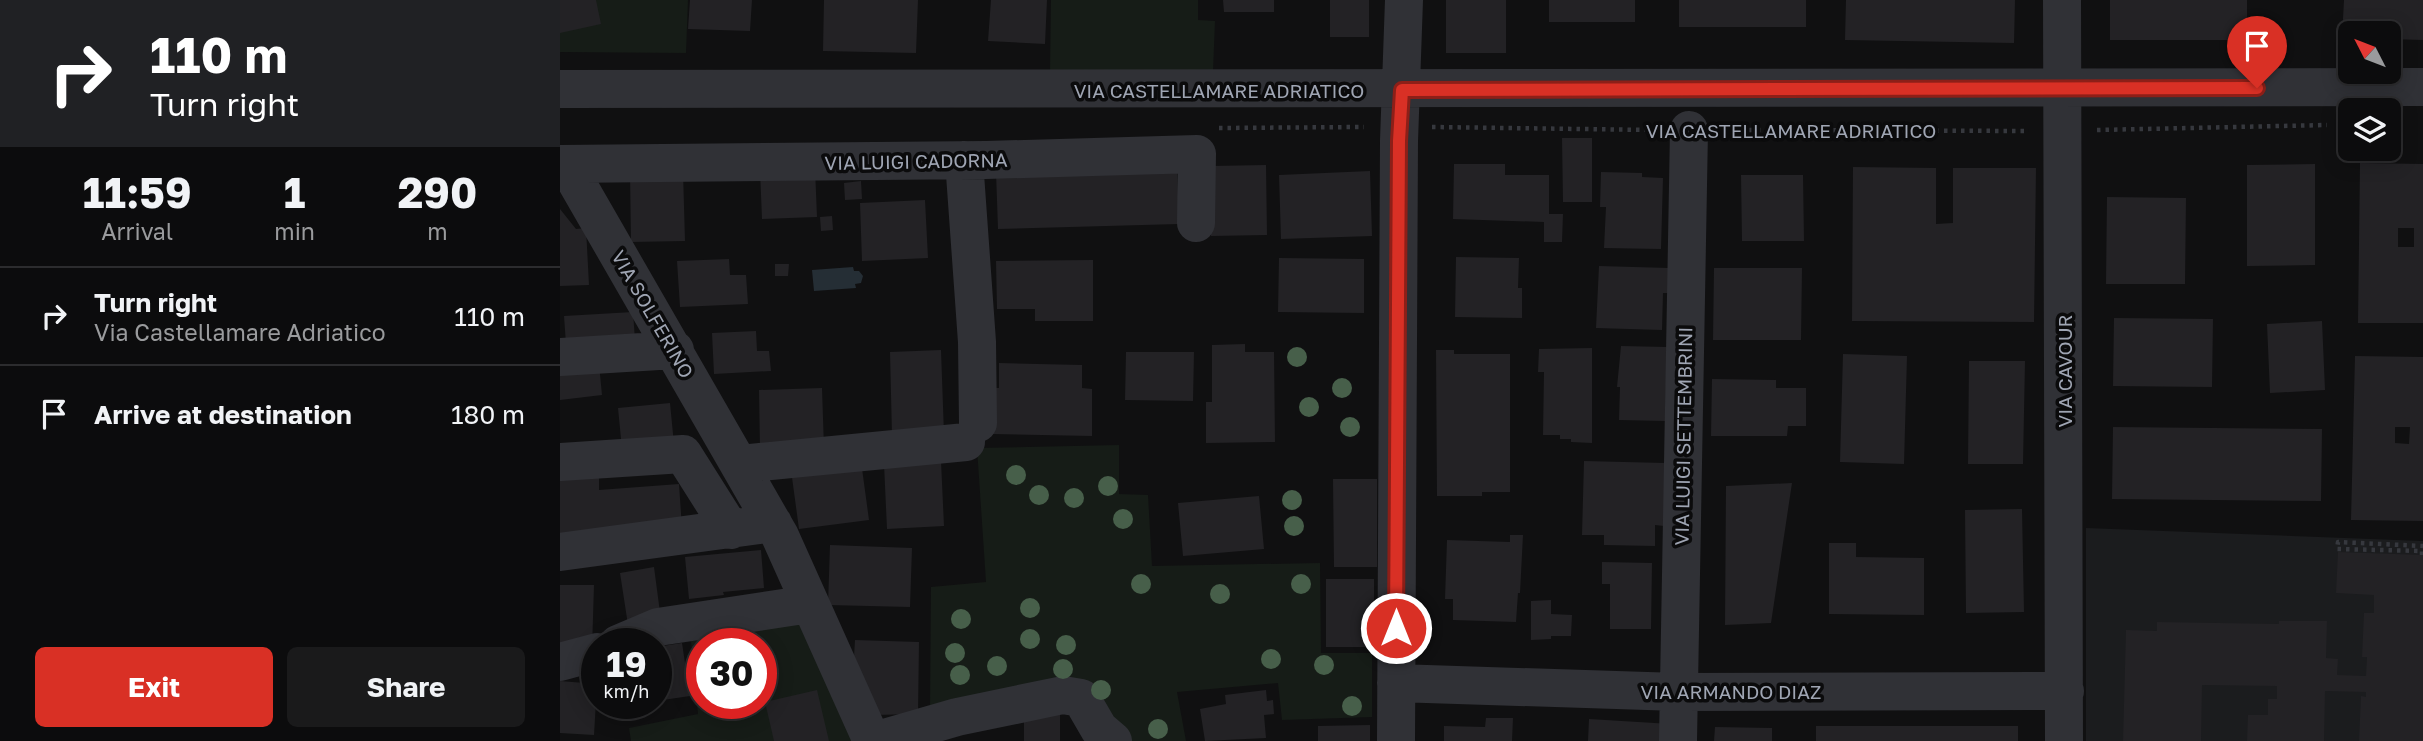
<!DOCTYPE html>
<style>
:root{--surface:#0c0c0d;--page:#1a1a1b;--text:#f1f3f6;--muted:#9a9b9d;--line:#2c2c2e;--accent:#d93025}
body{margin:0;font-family:"Golos Text",sans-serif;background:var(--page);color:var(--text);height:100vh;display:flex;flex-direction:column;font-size:26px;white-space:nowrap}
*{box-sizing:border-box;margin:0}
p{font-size:23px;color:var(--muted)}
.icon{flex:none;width:38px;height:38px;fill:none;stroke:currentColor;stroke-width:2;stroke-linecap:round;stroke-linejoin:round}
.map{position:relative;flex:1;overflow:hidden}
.drawer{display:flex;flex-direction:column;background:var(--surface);width:560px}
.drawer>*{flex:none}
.guide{background:#202124;color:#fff;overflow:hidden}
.needle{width:46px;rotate:312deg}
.controls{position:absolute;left:1778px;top:21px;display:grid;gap:14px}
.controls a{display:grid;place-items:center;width:63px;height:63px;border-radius:10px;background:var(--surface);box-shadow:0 4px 18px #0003,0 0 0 2px var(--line);font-size:35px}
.speed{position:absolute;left:21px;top:628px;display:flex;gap:14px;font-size:35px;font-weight:700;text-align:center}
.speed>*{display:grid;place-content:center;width:91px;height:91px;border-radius:50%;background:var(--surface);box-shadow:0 4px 18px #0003,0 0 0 2px var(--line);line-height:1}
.speed small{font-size:18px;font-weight:400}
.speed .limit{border:10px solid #d22;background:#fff;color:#111}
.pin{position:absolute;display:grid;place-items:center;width:60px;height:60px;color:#fff;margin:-72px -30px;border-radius:50% 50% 50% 0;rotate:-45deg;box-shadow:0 0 7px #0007}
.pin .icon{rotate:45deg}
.me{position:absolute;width:77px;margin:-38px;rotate:0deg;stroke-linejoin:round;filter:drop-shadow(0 0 5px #0008)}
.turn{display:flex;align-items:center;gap:24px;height:147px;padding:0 35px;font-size:32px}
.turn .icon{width:91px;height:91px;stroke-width:2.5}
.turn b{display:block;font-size:49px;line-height:60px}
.eta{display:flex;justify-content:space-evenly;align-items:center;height:119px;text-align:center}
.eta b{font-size:42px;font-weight:700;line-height:49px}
.action{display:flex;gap:14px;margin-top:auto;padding:14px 35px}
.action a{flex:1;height:80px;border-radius:10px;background:var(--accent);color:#fff;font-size:28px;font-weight:700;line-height:80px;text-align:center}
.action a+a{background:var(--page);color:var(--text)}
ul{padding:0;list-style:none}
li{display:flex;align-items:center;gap:21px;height:98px;padding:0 35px;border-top:2px solid var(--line)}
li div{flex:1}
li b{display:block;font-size:26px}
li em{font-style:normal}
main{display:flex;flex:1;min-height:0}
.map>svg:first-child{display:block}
.built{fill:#1b1c1e}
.green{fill:#161c17;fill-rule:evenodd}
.water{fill:#252e35}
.building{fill:#232225;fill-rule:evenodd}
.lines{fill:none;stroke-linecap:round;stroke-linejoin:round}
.path{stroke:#36383e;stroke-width:4.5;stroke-dasharray:3.5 5;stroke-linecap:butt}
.minor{stroke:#303136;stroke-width:38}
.tree{fill:#475f4a}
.route-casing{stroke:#8d1f18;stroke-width:18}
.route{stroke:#d93025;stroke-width:12}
.labels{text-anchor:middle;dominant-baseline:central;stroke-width:7;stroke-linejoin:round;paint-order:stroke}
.street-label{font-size:19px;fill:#9fa5b3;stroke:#0b0b0c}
</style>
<main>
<section class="drawer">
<div class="guide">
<div class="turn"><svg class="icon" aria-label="right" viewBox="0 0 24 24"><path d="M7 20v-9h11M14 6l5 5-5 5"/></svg><div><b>110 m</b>Turn right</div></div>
</div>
<div class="eta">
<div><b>11:59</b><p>Arrival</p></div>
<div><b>1</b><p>min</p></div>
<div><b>290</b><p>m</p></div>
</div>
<ul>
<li><svg class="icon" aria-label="right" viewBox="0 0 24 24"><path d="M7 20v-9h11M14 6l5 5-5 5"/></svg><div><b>Turn right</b><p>Via Castellamare Adriatico</p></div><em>110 m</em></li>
<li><svg class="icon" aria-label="arrive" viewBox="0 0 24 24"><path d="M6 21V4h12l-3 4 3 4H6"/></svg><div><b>Arrive at destination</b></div><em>180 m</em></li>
</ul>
<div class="action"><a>Exit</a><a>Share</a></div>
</section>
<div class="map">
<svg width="1863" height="741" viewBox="0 0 1863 741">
<rect width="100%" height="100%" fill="#101011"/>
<path class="built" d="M 1526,528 L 1863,541 L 1863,741 L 1526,741 Z"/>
<path class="green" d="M 0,0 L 128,0 L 126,53 L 0,52 Z
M 491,0 L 638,0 L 638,20 L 655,21 L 653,72 L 490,72 Z
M 559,445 L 559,494 L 588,495 L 592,566 L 760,563 L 761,653 L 812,653 L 812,717 L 722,720 L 718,683 L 617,692 L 626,741 L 570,741 L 535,704 L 370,712 L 371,587 L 426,582 L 417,448 Z
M 250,622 L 300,741 L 71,741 L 69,728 L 138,714 L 131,641 ZM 142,644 L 201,644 L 201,704 L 142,704 Z"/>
<path class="water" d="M 293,267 L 294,271 L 299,271 L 303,276 L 301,283 L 295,284 L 296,288 L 254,291 L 252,270 Z"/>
<path class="building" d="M 0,0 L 36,0 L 41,24 L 0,33 Z
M 130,0 L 192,0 L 190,31 L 128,29 Z
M 264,0 L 358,0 L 356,53 L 263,51 Z
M 431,0 L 487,0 L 485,44 L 428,41 Z
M 663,0 L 714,0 L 714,12 L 664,12 Z
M 770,0 L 809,0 L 809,37 L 770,37 Z
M 886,0 L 946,0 L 946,53 L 886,53 Z
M 989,0 L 1075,0 L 1075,22 L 989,22 Z
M 1119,0 L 1246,0 L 1246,27 L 1119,27 Z
M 1286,0 L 1455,0 L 1454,43 L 1285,40 Z
M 1550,0 L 1687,0 L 1687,40 L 1550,40 Z
M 1784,0 L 1863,0 L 1863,40 L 1829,39 L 1829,33 L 1790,33 L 1790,38 L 1782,38 Z
M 1002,138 L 1032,138 L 1032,202 L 1003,202 Z
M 1800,163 L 1863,164 L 1863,323 L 1798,323 ZM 1838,228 L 1854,228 L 1854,247 L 1838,247 Z
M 894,164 L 945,164 L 945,175 L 989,175 L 989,214 L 1003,214 L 1002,242 L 984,242 L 984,222 L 893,219 Z
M 1755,164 L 1755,265 L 1687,266 L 1687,165 Z
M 706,165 L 707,235 L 651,236 L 651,166 Z
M 617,167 L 619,224 L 438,229 L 436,172 Z
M 1293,167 L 1376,168 L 1376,224 L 1393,223 L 1393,168 L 1476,168 L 1474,322 L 1292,321 Z
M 255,168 L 257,217 L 202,219 L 200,170 Z
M 123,171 L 125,241 L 71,242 L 70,172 Z
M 810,171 L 812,236 L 721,239 L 719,175 Z
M 1041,172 L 1082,173 L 1082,177 L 1103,178 L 1101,249 L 1044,248 L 1046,207 L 1040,207 Z
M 1181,175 L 1243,175 L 1244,241 L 1182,241 Z
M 301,181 L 302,199 L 285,200 L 284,183 Z
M 1547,197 L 1626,198 L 1625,284 L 1546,284 Z
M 365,200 L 368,258 L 302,261 L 300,203 Z
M 0,209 L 16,229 L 26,228 L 29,285 L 0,286 Z
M 272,216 L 273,230 L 261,231 L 260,217 Z
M 896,257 L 959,258 L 958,288 L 962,288 L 962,318 L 895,317 Z
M 719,258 L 804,259 L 804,313 L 718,312 Z
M 169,259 L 170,275 L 186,275 L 188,304 L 120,307 L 117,261 Z
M 533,260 L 533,321 L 475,321 L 475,309 L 437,309 L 436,261 Z
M 215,264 L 229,264 L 228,276 L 215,276 Z
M 1039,266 L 1109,268 L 1108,293 L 1103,293 L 1102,330 L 1036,328 Z
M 1154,268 L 1242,268 L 1241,340 L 1153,340 Z
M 73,312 L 75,340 L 6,344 L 4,316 Z
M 1554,318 L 1653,319 L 1652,387 L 1553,386 Z
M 1762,321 L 1765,390 L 1710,393 L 1707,324 Z
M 196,331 L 197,351 L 209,351 L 211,371 L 154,374 L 152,333 Z
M 685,344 L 685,352 L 714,352 L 715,442 L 646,443 L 646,402 L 652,402 L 652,345 Z
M 1061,346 L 1107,347 L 1105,421 L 1059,420 L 1060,387 L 1057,387 Z
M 1032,348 L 1032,443 L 1011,442 L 1011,439 L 1000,439 L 1000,435 L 983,435 L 984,372 L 978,372 L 979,349 Z
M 381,350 L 384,434 L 332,436 L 330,352 Z
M 876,350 L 894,350 L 894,354 L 950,354 L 950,492 L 922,492 L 922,496 L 877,496 Z
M 566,352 L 634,352 L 633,401 L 565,400 Z
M 1283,354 L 1347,356 L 1344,464 L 1280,462 Z
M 1795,356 L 1863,357 L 1863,521 L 1791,520 ZM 1835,427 L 1850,427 L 1849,444 L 1835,443 Z
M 1409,361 L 1465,361 L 1463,464 L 1408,464 Z
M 439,363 L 522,365 L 522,388 L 532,389 L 532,436 L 432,434 L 433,388 L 439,388 Z
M 39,364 L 42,395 L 0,400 L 0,368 Z
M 1152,379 L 1216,380 L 1216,388 L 1246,388 L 1246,426 L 1228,426 L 1227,436 L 1151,436 Z
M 262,388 L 264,448 L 200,450 L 199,390 Z
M 110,403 L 114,444 L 62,449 L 58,408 Z
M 1553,427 L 1762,429 L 1761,501 L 1552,499 Z
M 301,461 L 309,520 L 239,529 L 231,470 Z
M 381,461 L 384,526 L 327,529 L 324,464 Z
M 1024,461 L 1105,463 L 1104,526 L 1095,525 L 1095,546 L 1044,545 L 1044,535 L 1022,535 Z
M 39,477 L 39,490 L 119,484 L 122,528 L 0,544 L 0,480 Z
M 773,479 L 817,479 L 817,567 L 774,567 Z
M 1232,483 L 1211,623 L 1165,625 L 1166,486 Z
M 699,496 L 704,549 L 623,556 L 618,503 Z
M 1462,509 L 1464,612 L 1406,613 L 1405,510 Z
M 950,535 L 963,535 L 960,593 L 958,593 L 956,622 L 893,620 L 893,599 L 885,599 L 887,540 L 950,542 Z
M 1269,543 L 1296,543 L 1296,557 L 1364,558 L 1364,615 L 1269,614 Z
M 270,545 L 352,548 L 350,607 L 268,605 Z
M 201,550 L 204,588 L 163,592 L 164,595 L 129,599 L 125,557 Z
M 1778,552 L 1863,555 L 1863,741 L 1799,741 L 1801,696 L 1806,697 L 1806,692 L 1765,691 L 1764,741 L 1687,741 L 1688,715 L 1708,715 L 1708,699 L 1717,699 L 1717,686 L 1642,685 L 1641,741 L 1563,741 L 1566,630 L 1597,631 L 1597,622 L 1719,624 L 1719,621 L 1767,621 L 1766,658 L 1778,659 L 1777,675 L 1806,676 L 1807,657 L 1802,657 L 1804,613 L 1814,613 L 1814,595 L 1776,593 Z
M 1042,562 L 1092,563 L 1091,629 L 1050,629 L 1050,584 L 1042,584 Z
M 94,567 L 101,620 L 68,625 L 60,573 Z
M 766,579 L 814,579 L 814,647 L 766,647 Z
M 0,585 L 34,585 L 32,650 L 0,649 Z
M 991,600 L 991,614 L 1012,615 L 1011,636 L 991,636 L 991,639 L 971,640 L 971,601 Z
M 295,640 L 359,642 L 358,714 L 314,715 L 293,674 Z
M 122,643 L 130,696 L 96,701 L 96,647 Z
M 0,681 L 37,684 L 34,735 L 0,733 Z
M 257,690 L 269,741 L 214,741 L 205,702 Z
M 706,690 L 707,701 L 713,700 L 714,714 L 704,715 L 706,738 L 645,741 L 640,709 L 666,704 L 665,695 Z
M 500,714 L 500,741 L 464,741 L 464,715 Z
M 926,718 L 953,718 L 952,741 L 884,741 L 884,726 L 925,727 Z
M 1029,719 L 1111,724 L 1111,741 L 1028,741 Z
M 810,725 L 810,741 L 758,741 L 758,726 Z
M 1256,726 L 1458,726 L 1458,741 L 1256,741 Z
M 1155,727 L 1212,728 L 1212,741 L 1154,741 Z"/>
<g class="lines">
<path class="path" d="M 872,127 L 1095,130
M 659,128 L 804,127
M 1163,130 L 1469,131
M 1537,130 L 1767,125
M 1862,555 L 1862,551 L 1777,549 L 1778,542 L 1863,546"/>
<path class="minor" d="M 1502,0 L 1504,741
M 0,89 L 1863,87
M 404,160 L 417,342 L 418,423
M 0,164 L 426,160 L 637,154 L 636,223
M 6,164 L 220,536 L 312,741
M 0,357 L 115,350
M 0,462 L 123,454 L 171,530
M 180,464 L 406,442
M 0,552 L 213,523
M 58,644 L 98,627 L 250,604
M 0,662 L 37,652
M 836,683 L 1118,692 L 1505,691
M 314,741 L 397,717 L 503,695 L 521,698 L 539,729 L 553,741
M 836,741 L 839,141 L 844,0
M 1118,741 L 1129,130"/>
</g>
<g class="tree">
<circle cx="737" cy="357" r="10"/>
<circle cx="782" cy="388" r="10"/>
<circle cx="749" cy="407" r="10"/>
<circle cx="790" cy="427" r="10"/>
<circle cx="456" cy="475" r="10"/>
<circle cx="548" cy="486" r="10"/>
<circle cx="479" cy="495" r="10"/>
<circle cx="514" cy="498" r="10"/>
<circle cx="732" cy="500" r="10"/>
<circle cx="563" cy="519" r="10"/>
<circle cx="734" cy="526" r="10"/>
<circle cx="581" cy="584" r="10"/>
<circle cx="741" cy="584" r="10"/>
<circle cx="660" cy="594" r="10"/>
<circle cx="470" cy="608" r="10"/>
<circle cx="401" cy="619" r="10"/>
<circle cx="470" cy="639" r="10"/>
<circle cx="506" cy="645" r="10"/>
<circle cx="395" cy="653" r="10"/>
<circle cx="711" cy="659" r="10"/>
<circle cx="764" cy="665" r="10"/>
<circle cx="437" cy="666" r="10"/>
<circle cx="503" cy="669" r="10"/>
<circle cx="400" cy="675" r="10"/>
<circle cx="541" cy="690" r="10"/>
<circle cx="792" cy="706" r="10"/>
<circle cx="598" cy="729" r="10"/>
</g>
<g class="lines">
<g class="route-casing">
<path id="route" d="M 836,628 L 839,141 L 842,90 L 1697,88"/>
</g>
<use href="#route" class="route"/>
</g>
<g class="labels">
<g class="street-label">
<text x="659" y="90">VIA CASTELLAMARE ADRIATICO</text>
<text x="1231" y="130">VIA CASTELLAMARE ADRIATICO</text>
<text transform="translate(356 161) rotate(-1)">VIA LUIGI CADORNA</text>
<text transform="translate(93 314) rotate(60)">VIA SOLFERINO</text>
<text transform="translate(1504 371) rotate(-90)">VIA CAVOUR</text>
<text transform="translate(1123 436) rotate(-89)">VIA LUIGI SETTEMBRINI</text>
<text x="1171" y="691">VIA ARMANDO DIAZ</text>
</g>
</g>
</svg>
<div class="controls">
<a><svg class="needle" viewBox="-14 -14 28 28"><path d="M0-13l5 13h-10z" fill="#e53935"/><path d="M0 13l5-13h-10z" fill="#9a9b9d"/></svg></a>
<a><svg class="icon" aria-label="layers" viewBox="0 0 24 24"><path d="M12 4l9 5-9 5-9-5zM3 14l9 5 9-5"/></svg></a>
</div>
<div class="speed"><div>19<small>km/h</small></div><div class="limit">30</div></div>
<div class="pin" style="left:1697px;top:88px;background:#d93025"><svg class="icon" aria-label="arrive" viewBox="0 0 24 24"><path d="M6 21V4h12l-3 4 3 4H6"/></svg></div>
<svg class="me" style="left:836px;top:628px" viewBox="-20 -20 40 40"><circle r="17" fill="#d93025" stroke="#fff" stroke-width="3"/><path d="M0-11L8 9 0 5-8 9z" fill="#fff"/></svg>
</div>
</main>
